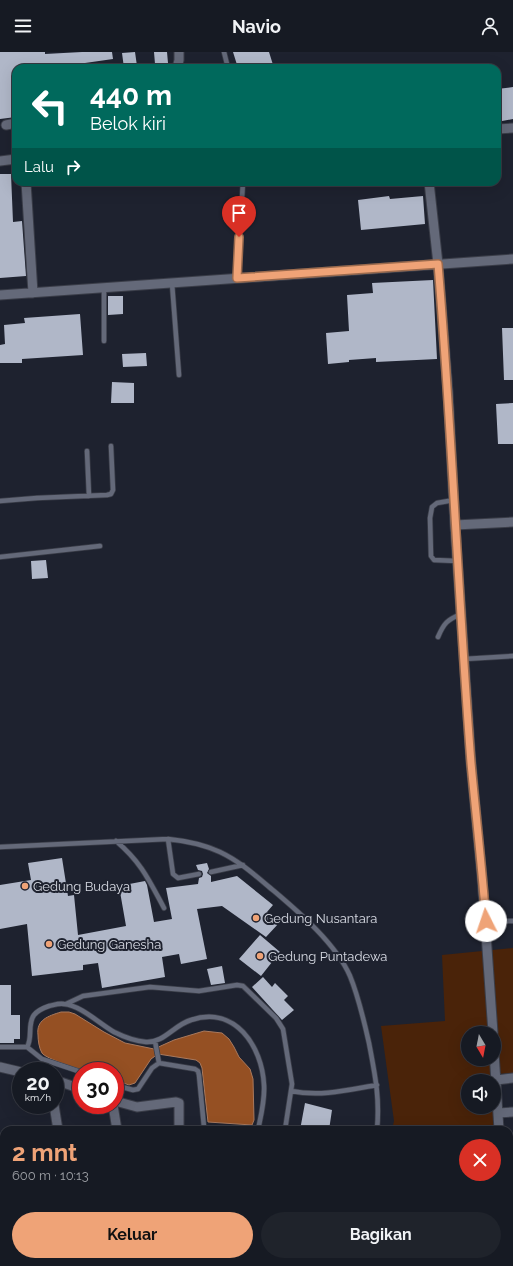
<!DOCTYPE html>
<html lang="id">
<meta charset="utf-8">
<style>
:root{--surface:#161a23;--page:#1f232b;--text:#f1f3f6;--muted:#9ea1a6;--line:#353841;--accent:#efa377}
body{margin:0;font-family:Raleway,sans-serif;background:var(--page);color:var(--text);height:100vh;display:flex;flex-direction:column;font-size:15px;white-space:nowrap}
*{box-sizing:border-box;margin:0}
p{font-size:13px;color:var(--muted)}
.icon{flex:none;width:22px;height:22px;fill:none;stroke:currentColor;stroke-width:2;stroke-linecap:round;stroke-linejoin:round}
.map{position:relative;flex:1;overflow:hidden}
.panel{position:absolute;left:0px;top:1074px;width:513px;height:140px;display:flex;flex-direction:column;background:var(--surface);border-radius:12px 12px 0 0;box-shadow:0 4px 16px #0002,0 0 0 1px var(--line)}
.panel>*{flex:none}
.banner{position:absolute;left:12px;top:12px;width:489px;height:122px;border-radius:12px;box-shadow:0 4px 16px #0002,0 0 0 1px var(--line);background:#00695c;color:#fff;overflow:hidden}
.needle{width:26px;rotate:170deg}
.tools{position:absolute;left:461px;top:974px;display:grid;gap:8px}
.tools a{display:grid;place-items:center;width:40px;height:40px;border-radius:50%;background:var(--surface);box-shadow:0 4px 16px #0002,0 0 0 1px var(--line);font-size:20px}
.speed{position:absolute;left:12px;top:1010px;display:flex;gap:8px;font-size:20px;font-weight:700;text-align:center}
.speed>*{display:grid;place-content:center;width:52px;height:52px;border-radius:50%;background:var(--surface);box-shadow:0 4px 16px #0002,0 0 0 1px var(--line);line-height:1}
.speed small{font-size:10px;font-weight:400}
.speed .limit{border:6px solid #d22;background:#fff;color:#111}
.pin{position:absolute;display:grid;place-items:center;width:34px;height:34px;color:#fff;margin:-41px -17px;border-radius:50% 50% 50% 0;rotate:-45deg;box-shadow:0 0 4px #0007}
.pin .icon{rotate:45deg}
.me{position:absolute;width:44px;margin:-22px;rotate:356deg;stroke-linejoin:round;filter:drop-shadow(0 0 3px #0008)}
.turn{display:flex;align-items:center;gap:14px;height:84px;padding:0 12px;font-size:18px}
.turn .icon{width:52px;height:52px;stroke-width:2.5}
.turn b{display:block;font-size:28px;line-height:34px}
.then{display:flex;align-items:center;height:38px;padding:0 12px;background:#0003;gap:8px;font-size:15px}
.round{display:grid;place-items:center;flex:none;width:42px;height:42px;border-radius:21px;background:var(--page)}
.head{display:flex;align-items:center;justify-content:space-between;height:68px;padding:0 12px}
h1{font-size:24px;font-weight:700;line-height:30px;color:var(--accent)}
.primary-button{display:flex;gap:8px;margin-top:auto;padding:8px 12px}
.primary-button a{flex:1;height:46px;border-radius:24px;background:var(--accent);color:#111;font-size:16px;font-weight:700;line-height:46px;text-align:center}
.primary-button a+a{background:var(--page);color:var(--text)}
header{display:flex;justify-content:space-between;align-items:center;height:52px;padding:0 12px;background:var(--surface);font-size:18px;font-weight:700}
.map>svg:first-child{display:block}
.green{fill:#4a2309;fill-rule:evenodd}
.water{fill:#955023;stroke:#a9795d}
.building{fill:#b0b7c8}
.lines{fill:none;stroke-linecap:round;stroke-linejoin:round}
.lane-casing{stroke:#3a3d48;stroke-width:6}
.street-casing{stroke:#3a3d48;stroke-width:11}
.lane{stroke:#646979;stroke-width:4.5}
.street{stroke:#646979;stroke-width:9}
.route-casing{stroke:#9b6a4d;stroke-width:10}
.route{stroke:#efa377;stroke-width:7}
.poi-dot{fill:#efa377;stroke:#1e222f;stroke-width:1.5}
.labels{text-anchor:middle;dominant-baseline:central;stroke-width:4;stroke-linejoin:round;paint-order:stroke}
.poi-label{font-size:13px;fill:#d7dae3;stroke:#1e222f;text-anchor:start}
</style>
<header><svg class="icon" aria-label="menu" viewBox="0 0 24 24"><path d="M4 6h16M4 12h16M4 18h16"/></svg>Navio<svg class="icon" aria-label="person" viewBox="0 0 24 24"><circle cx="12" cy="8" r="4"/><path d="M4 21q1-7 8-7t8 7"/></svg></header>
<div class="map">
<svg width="513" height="1214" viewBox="0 0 513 1214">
<rect width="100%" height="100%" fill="#1e222f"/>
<path class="green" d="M 513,896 L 513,1021 L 497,1022 L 502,1078 L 392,1078 L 394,1069 L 381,974 L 445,969 L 442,903 ZM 468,981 L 494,981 L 494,1007 L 468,1007 ZM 468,1029 L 494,1029 L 494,1055 L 468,1055 Z"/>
<path class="water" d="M 61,960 L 69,960 L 75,962 L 104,980 L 125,991 L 154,997 L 174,988 L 204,979 L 222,981 L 229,987 L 234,995 L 239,1005 L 250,1017 L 253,1027 L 254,1068 L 252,1073 L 208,1070 L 202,1016 L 200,1011 L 196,1008 L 158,1002 L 151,1007 L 135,1031 L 129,1033 L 115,1028 L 115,1019 C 106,1019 96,1021 87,1019 C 79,1017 46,1007 42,1001 C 39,996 38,988 38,983 C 36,968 48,964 61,960 Z"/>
<path class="building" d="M 0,0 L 45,0 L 45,2 L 82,0 L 112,0 L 113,7 L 85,11 L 85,16 L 16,16 L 16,65 L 0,67 Z
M 135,0 L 137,14 L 124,16 L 122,1 Z
M 154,0 L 167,0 L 168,11 L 155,12 Z
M 233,0 L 269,0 L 274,16 L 238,16 Z
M 513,35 L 513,67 L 497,70 L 497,37 Z
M 0,122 L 11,122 L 13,170 L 22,169 L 26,224 L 0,226 Z
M 389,144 L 390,147 L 423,144 L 425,172 L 361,178 L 358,148 Z
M 433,228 L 437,307 L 376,310 L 376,306 L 349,308 L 349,310 L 328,312 L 326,281 L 349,279 L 347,243 L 373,241 L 372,231 Z
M 108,244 L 123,244 L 123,262 L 108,263 Z
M 80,262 L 83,303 L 22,307 L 22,311 L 0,311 L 0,293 L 5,292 L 4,273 L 25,271 L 24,266 Z
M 502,276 L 513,276 L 513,328 L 504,328 Z
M 146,301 L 147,314 L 123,315 L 122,302 Z
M 112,330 L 134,331 L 134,351 L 111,351 Z
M 513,351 L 513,392 L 498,392 L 496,352 Z
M 46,508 L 48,526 L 32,527 L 31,509 Z
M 62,806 L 68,844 L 74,843 L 78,883 L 126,874 L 119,834 L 145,829 L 147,833 L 154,870 L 172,867 L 166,836 L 198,832 L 199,826 L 202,825 L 203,822 L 202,819 L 198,818 L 196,813 L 207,811 L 209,817 L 207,821 L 211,824 L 211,830 L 237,824 L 273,853 L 267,860 L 279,871 L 266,885 L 222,854 L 197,857 L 207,907 L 181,912 L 179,902 L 162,905 L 165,925 L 102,936 L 98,911 L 83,913 L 83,918 L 32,924 L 27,872 L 0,877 L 0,833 L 31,828 L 28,811 Z
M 260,883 L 280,900 L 261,924 L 239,907 Z
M 222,914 L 225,931 L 211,933 L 207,917 Z
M 263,925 L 272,935 L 275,931 L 288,944 L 284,948 L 294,958 L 282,968 L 252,935 Z
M 0,933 L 11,933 L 11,963 L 20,963 L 20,987 L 14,987 L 14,991 L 0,991 Z
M 305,1051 L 332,1058 L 329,1078 L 300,1078 Z"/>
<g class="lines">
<g class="lane-casing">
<path id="lane" d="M 224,0 L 228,16
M 237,226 L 243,130
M 172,231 L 179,323
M 104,289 L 104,236
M 87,399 L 89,444
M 454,448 L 437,451 L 432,455 L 430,466 L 431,504 L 434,508 L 457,509
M 0,449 L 37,446 L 107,443 L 111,442 L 113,438 L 111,394
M 0,505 L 100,494
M 438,585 C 444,571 447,568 461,562
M 464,607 L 513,604
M 168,787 L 173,822 L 178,826 L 199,822
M 116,789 C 141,810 149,828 164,856
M 0,795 L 168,787 C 187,789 203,792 220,800 C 241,810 257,825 274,839 C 300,861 336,892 350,924 C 359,946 364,969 369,991 C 375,1023 380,1045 377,1078
M 211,820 L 243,813
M 485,869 L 513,869
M 66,952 L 83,944 L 150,935 L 199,939 L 237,933 L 243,934 L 276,966 L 283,977 L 292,1032 L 285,1078
M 155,989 L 159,1011
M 0,995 L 27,995 C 33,986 27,972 34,963 C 38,958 43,956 49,954 C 54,953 59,951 64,952 C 80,953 100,972 114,980 C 124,985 135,989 146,990 C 164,991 174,973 191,968 C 235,953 262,994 264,1033 C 265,1048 261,1063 258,1078
M 27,995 L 42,1007 L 81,1020
M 115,1033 L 133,1038 L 138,1037 L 152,1016 L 159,1011 L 195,1017 L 198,1019 L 199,1023 L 204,1075 L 205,1077 L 225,1078
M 291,1039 C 321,1045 348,1038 377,1033
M 269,1210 L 270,1214
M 328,1214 L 329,1210
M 401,1214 L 403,1210"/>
</g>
<g class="street-casing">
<path id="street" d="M 177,16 L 179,8 L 179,0
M 6,73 L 16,71
M 497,77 L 513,76
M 0,109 L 16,107
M 26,130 L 33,241
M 429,130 L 438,212 L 448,340 L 455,473 L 471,711 L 482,825 L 493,981
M 0,243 L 513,207
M 455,473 L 513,470
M 494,1000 L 499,1078
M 0,1015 L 21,1020
M 55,1028 L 81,1037
M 496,1028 L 513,1026
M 115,1049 L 137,1055 L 176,1050 L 179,1051 L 179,1078
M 54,1053 L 58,1078
M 113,1053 L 117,1078
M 498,1061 L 513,1060
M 509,1096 L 513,1096
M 0,1102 L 4,1123
M 0,1172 L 4,1171
M 20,1210 L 21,1214
M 131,1214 L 157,1210
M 218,1214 L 219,1210"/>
</g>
<use href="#lane" class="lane"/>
<use href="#street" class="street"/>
</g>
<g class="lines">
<g class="route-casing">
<path id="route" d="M 239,185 L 237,226 L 438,212 C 452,378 458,545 471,711 C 476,764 482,816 486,869"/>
</g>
<use href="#route" class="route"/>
</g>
<g class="poi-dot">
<circle cx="25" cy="834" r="4"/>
<circle cx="256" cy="866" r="4"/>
<circle cx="49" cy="892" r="4"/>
<circle cx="260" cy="904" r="4"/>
</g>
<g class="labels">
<g class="poi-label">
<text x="33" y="834">Gedung Budaya</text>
<text x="264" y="866">Gedung Nusantara</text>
<text x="57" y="892">Gedung Ganesha</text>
<text x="268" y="904">Gedung Puntadewa</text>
</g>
</g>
</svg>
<div class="tools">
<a><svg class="needle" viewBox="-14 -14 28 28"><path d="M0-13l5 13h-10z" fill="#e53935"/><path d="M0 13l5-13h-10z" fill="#9ea1a6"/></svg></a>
<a><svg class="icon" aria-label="sound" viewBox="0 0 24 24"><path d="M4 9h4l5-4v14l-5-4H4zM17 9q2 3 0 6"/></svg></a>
</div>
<div class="speed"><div>20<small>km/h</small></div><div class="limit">30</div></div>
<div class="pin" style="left:239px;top:185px;background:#d93025"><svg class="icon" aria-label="arrive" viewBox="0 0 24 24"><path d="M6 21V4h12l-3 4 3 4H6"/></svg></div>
<svg class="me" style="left:486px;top:869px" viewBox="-20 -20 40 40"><circle r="19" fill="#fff"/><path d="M0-13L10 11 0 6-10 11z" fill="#efa377"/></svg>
<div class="banner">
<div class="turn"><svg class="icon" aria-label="left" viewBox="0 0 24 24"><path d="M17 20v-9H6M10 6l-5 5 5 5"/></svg><div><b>440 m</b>Belok kiri</div></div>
<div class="then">Lalu<svg class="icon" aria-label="right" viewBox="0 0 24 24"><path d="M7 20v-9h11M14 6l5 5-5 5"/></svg></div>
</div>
<section class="panel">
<div class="head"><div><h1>2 mnt</h1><p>600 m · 10:13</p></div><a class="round" style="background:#d93025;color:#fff"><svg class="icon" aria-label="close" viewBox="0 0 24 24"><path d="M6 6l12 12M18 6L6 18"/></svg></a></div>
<div class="primary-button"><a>Keluar</a><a>Bagikan</a></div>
</section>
</div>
